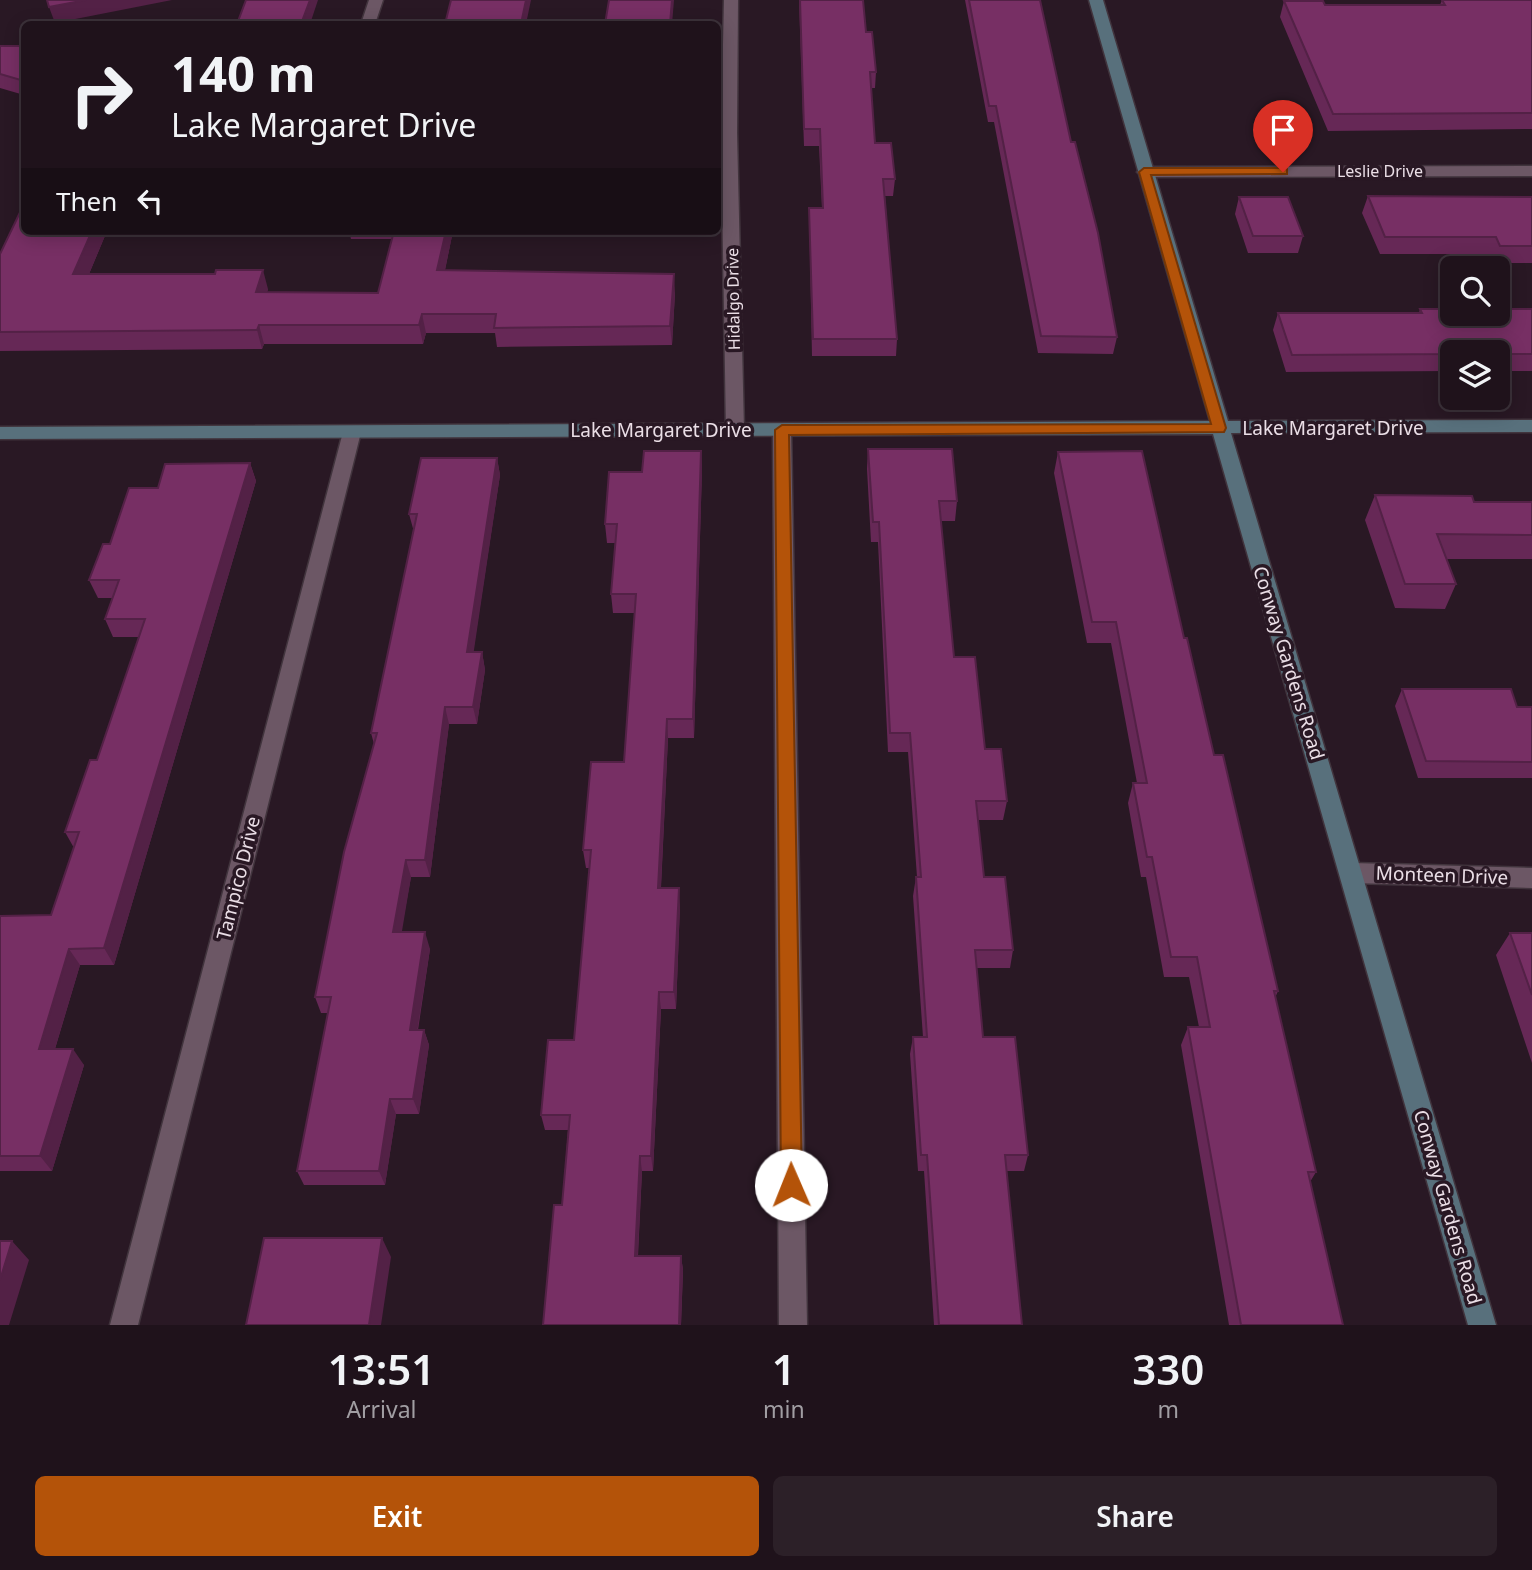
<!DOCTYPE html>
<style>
:root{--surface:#1f121b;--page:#2c2028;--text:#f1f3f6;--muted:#a19ea3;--line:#3c323a;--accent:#b45309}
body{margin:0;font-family:"Noto Sans",sans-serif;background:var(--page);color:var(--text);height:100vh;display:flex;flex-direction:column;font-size:26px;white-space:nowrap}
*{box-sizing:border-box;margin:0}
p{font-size:23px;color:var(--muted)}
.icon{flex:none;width:38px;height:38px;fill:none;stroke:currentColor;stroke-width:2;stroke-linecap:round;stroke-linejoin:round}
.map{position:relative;height:1325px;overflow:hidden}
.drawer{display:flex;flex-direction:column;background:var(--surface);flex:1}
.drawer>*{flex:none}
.banner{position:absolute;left:21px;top:21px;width:700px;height:214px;border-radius:10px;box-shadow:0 4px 18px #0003,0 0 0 2px var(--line);background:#1f121b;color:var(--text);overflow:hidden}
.fabs{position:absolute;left:1440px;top:256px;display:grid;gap:14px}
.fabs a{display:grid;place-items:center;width:70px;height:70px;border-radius:10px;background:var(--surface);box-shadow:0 4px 18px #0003,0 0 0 2px var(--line);font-size:35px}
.pin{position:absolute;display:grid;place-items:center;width:60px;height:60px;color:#fff;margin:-72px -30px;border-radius:50% 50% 50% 0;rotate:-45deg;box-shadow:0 0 7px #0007}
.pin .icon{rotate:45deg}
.me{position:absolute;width:77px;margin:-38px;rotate:359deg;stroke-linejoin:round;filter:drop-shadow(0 0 5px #0008)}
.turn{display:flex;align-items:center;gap:24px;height:147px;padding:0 35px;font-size:32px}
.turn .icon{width:91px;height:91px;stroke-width:2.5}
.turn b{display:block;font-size:49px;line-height:60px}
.then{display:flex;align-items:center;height:66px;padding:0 35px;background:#0003;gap:14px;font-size:26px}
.eta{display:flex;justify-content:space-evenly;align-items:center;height:119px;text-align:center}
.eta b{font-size:42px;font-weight:600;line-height:49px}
.action{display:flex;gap:14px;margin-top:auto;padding:14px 35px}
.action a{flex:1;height:80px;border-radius:10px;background:var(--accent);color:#fff;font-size:28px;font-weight:600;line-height:80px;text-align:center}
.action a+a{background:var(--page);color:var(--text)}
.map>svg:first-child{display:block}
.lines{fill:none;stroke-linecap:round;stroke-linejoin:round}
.street-casing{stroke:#41343d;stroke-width:3}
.secondary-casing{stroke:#41343d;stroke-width:3}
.street{fill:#6c5765;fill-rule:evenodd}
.secondary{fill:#58707c;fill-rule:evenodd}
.wall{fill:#662856}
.shaded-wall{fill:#532146}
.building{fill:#772f64;stroke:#532146;stroke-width:2}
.route{fill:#b45309;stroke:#753606;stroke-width:2}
.labels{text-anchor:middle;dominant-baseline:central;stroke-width:7;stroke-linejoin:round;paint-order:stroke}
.far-street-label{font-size:16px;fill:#eadee6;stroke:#291824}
.street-label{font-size:19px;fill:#eadee6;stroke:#291824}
</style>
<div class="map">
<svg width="1532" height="1325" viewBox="0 0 1532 1325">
<rect width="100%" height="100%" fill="#291824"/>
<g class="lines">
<g class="street-casing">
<path id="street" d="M 369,0 L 383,0 L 375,24 L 361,24 Z
M 724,0 L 738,0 L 737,133 L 744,430 L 735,436 L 726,430 L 721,133 Z
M 1532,166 L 1532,176 L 1145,177 L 1137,172 L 1145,167 Z
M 782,424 L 791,430 L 807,1325 L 779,1325 L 773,430 Z
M 352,426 L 361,432 L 138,1325 L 110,1325 L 343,432 Z
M 1352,863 L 1532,868 L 1532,888 L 1352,883 L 1344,880 L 1340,873 L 1344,866 Z"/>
</g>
<g class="secondary-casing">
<path id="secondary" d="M 1089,0 L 1103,0 L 1228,421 L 1532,420 L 1532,432 L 1231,433 L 1496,1325 L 1468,1325 L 1213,434 L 0,439 L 0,427 L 1210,421 Z"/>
</g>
<use href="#street" class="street"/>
<use href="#secondary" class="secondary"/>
</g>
<path class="wall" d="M 799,0 L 863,0 L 866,32 L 876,72 L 875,88 L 871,88 L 875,143 L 895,179 L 893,196 L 885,196 L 897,339 L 896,356 L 812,356 L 809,208 L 822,208 L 819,146 L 804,146 Z
M 965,0 L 1040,0 L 1071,142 L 1117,337 L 1113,354 L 1038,353 L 994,122 L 988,122 Z
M 1442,0 L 1532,0 L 1532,129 L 1328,131 L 1280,17 L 1284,1 L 1325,5 L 1440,5 Z
M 0,46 L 24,46 L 24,95 L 0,88 Z
M 1368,196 L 1532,197 L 1532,263 L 1494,263 L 1489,254 L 1380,254 L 1362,213 Z
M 1239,197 L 1303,236 L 1298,253 L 1248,253 L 1235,214 Z
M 24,231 L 107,231 L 89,274 L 268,289 L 267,292 L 378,293 L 392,239 L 351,239 L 349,231 L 453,231 L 445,270 L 675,293 L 672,345 L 497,347 L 495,333 L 426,333 L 423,344 L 264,344 L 262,349 L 0,351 L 0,254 Z
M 1420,309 L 1532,309 L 1532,371 L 1498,371 L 1498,352 L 1452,352 L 1452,371 L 1286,372 L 1273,330 L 1278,313 L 1419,313 Z
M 868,449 L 957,501 L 955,521 L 941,521 L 954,657 L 985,749 L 1007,801 L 1003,820 L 978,820 L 984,877 L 1013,950 L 1010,968 L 976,968 L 983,1037 L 1028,1155 L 1024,1171 L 1006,1171 L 1022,1325 L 934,1325 L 924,1171 L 918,1171 L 910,1054 L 913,1037 L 923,1037 L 913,896 L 916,877 L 917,877 L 908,752 L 888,752 L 878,542 L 871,542 L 867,469 Z
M 701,451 L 702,470 L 694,738 L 668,738 L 661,888 L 680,905 L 676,1009 L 661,1009 L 653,1171 L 642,1171 L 638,1256 L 681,1256 L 683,1270 L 681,1325 L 543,1325 L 562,1205 L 568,1130 L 545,1130 L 541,1115 L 574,1040 L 589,868 L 586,868 L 583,850 L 624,762 L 635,613 L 613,613 L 611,594 L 615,543 L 607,543 L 605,524 L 642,472 Z
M 1058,452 L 1184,638 L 1214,755 L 1278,991 L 1275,998 L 1316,1172 L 1310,1182 L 1343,1325 L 1229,1325 L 1181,1045 L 1188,1027 L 1199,1027 L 1189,977 L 1164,977 L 1146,877 L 1141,877 L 1128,803 L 1133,783 L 1137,783 L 1111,643 L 1087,643 L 1054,473 Z
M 497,458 L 500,475 L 473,652 L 482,652 L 485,670 L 477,724 L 449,724 L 430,877 L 411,877 L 401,932 L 430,949 L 418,1030 L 424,1030 L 429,1045 L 419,1114 L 396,1114 L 385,1185 L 304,1185 L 297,1171 L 328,1013 L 321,1013 L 315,997 L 374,744 L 371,733 L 414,532 L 409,514 Z
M 250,463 L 256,481 L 114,965 L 80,965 L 55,1049 L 84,1065 L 52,1171 L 0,1171 L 0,916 L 51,915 L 74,848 L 65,832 L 97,760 L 139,637 L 113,637 L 105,619 L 112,598 L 98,598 L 89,580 L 110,544 L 158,488 Z
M 1375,495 L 1474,502 L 1532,502 L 1532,559 L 1447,559 L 1456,584 L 1445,609 L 1395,608 L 1365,520 Z
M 1402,689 L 1517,707 L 1532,707 L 1532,778 L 1418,778 L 1395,706 Z
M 1510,933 L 1532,933 L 1532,1063 L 1496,955 Z"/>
<path class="shaded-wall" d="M 86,0 L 172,0 L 55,23 L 49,7 Z
M 310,0 L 318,0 L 310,24 L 301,24 Z
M 526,0 L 531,0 L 526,24 L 521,24 Z
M 672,0 L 674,0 L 672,24 L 670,24 Z
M 92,231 L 107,231 L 81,293 L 73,274 Z
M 446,231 L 453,231 L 441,289 L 437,270 Z
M 263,270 L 268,289 L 261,311 L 256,292 Z
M 674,274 L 675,293 L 672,345 L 670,326 Z
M 422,314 L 426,333 L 423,344 L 419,325 Z
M 259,325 L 264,344 L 262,349 L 257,330 Z
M 701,451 L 702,470 L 694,738 L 693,719 Z
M 497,458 L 500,475 L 471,670 L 467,652 Z
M 250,463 L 256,481 L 114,965 L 104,948 Z
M 482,652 L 485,670 L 477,724 L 473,707 Z
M 445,707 L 449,724 L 430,877 L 425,860 Z
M 667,719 L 668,738 L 660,905 L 658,888 Z
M 406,860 L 411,877 L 399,949 L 393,932 Z
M 679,888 L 680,905 L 676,1009 L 674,992 Z
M 425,932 L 430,949 L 415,1045 L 410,1030 Z
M 69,949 L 80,965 L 50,1065 L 39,1049 Z
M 659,992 L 661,1009 L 653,1171 L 651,1156 Z
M 424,1030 L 429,1045 L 419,1114 L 413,1099 Z
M 73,1049 L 84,1065 L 52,1171 L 40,1156 Z
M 390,1099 L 396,1114 L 385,1185 L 379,1171 Z
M 640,1156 L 642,1171 L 637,1270 L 635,1256 Z
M 382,1238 L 391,1257 L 381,1325 L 369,1325 Z
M 12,1241 L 29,1260 L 9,1325 L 0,1325 L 0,1280 Z
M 681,1256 L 683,1270 L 681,1325 L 679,1325 Z"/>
<path class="building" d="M 47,0 L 86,0 L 49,7 Z
M 246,0 L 310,0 L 301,24 L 237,24 Z
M 451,0 L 526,0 L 521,24 L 445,24 Z
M 609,0 L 672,0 L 670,24 L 605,24 Z
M 800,0 L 863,0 L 866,32 L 872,32 L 876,72 L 870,72 L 875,143 L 891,143 L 895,179 L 883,179 L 897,339 L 813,339 L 809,208 L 823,208 L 820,129 L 804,129 Z
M 969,0 L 1040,0 L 1071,142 L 1075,142 L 1098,233 L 1117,337 L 1041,336 L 996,106 L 989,106 Z
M 1442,0 L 1532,0 L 1532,113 L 1333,114 L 1284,1 L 1323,1 L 1325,5 L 1445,5 Z
M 0,46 L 24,46 L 24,81 L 0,74 Z
M 1368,196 L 1532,197 L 1532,246 L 1500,246 L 1496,237 L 1385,237 Z
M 1239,197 L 1288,197 L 1303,236 L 1253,236 Z
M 24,204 L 24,231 L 92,231 L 73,274 L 215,274 L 216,270 L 263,270 L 256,292 L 378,293 L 394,231 L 446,231 L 437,270 L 674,274 L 670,326 L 494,328 L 496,314 L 422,314 L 419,325 L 259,325 L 257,330 L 0,332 L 0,254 Z
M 1420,309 L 1452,309 L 1452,313 L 1498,313 L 1498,309 L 1532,309 L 1532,354 L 1498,354 L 1498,352 L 1452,352 L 1452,354 L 1292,355 L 1278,313 L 1422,313 Z
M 868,449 L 952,449 L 957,501 L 939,501 L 954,657 L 975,657 L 985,749 L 1001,749 L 1007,801 L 976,801 L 984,877 L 1005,877 L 1013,950 L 975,950 L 983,1037 L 1015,1037 L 1028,1155 L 1005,1155 L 1022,1325 L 939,1325 L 927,1155 L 921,1155 L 913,1037 L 927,1037 L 916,877 L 921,877 L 910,733 L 890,733 L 879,522 L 873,522 Z
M 644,451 L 701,451 L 693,719 L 667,719 L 658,888 L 679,888 L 674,992 L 659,992 L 651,1156 L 640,1156 L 635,1256 L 681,1256 L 679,1325 L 543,1325 L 554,1205 L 562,1205 L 570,1115 L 541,1115 L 548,1040 L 574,1040 L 591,850 L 583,850 L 591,762 L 624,762 L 636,594 L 611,594 L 617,524 L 605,524 L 609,472 L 642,472 Z
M 1142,451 L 1184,638 L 1187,638 L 1214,755 L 1223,755 L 1278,991 L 1274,991 L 1316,1172 L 1308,1172 L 1343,1325 L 1241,1325 L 1188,1027 L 1210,1027 L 1197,957 L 1171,957 L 1152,857 L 1147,857 L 1133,783 L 1147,783 L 1116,622 L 1092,622 L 1058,452 Z
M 421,458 L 497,458 L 467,652 L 482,652 L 473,707 L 445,707 L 425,860 L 406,860 L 393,932 L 425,932 L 410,1030 L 424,1030 L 413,1099 L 390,1099 L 379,1171 L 297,1171 L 331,997 L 315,997 L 344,852 L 377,733 L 371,733 L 417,514 L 409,514 Z
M 250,463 L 104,948 L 69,949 L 39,1049 L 73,1049 L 40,1156 L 0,1156 L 0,916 L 51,915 L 79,832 L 65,832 L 90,760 L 97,760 L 145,619 L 105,619 L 119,580 L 89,580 L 103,544 L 110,544 L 129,488 L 158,488 L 165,464 Z
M 1375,495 L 1472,496 L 1474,502 L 1532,502 L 1532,535 L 1437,534 L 1456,584 L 1405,584 Z
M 1402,689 L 1511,689 L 1517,707 L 1532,707 L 1532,762 L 1426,761 Z
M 1510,933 L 1532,933 L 1532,995 Z
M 264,1238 L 382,1238 L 369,1325 L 246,1325 Z
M 0,1241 L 12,1241 L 0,1280 Z"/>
<path class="route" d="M 1283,168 L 1287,169 L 1287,174 L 1151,175 L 1226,428 L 1224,432 L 789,435 L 802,1185 L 799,1192 L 791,1195 L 784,1192 L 781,1185 L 775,430 L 782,425 L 1211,424 L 1139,172 L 1144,168 Z"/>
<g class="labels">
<g class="far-street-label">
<text x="1380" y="171">Leslie Drive</text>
<text transform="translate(733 299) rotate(-91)">Hidalgo Drive</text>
</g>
<g class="street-label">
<text x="1333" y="428">Lake Margaret Drive</text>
<text x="661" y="430">Lake Margaret Drive</text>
<text transform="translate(1289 663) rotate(73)">Conway Gardens Road</text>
<text transform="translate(1442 875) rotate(2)">Monteen Drive</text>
<text transform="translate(238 878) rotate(-76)">Tampico Drive</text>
<text transform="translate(1448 1207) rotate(74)">Conway Gardens Road</text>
</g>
</g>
</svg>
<div class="fabs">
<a><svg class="icon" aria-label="search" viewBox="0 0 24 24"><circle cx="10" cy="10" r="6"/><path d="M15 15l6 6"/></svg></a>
<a><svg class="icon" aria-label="layers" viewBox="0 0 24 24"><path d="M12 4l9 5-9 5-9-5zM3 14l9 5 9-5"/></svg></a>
</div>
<div class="pin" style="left:1283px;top:172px;background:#d93025"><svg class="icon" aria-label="arrive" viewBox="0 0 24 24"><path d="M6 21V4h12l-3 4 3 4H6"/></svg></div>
<svg class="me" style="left:791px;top:1185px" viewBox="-20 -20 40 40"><circle r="19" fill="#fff"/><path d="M0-13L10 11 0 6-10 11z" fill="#b45309"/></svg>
<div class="banner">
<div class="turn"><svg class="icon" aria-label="right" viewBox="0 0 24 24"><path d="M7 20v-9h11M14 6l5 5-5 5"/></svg><div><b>140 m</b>Lake Margaret Drive</div></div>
<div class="then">Then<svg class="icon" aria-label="left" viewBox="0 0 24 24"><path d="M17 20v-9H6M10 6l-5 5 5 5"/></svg></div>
</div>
</div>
<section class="drawer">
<div class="eta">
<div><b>13:51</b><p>Arrival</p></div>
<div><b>1</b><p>min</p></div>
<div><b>330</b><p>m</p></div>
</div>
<div class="action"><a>Exit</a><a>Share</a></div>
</section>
